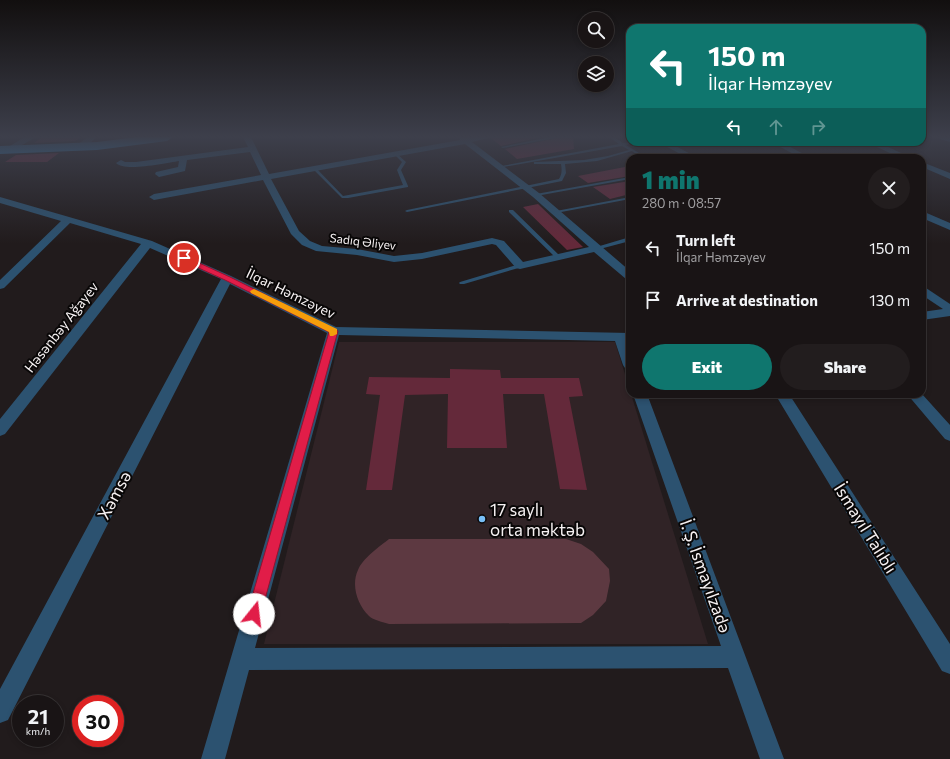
<!DOCTYPE html>
<meta charset="utf-8">
<style>
:root{--surface:#191415;--page:#221d1e;--text:#f1f3f6;--muted:#9f9ea0;--line:#373334;--accent:#0f766e}
body{margin:0;font-family:Commissioner,sans-serif;background:var(--page);color:var(--text);height:100vh;display:flex;flex-direction:column;font-size:15px;white-space:nowrap}
*{box-sizing:border-box;margin:0}
p{font-size:13px;color:var(--muted)}
.icon{flex:none;width:22px;height:22px;fill:none;stroke:currentColor;stroke-width:2;stroke-linecap:round;stroke-linejoin:round}
.map{position:relative;flex:1;overflow:hidden}
.side{position:absolute;left:626px;top:154px;width:300px;height:244px;display:flex;flex-direction:column;background:var(--surface);border-radius:12px;box-shadow:0 2px 6px #0003,0 0 0 1px var(--line)}
.side>*{flex:none}
.hud{position:absolute;left:626px;top:24px;width:300px;height:122px;border-radius:12px;box-shadow:0 2px 6px #0003,0 0 0 1px var(--line);background:#0f766e;color:#fff;overflow:hidden}
.buttons{position:absolute;left:578px;top:12px;display:grid;gap:8px}
.buttons a{display:grid;place-items:center;width:36px;height:36px;border-radius:50%;background:var(--surface);box-shadow:0 2px 6px #0003,0 0 0 1px var(--line);font-size:20px}
.speed{position:absolute;left:12px;top:695px;display:flex;gap:8px;font-size:20px;font-weight:700;text-align:center}
.speed>*{display:grid;place-content:center;width:52px;height:52px;border-radius:50%;background:var(--surface);box-shadow:0 2px 6px #0003,0 0 0 1px var(--line);line-height:1}
.speed small{font-size:10px;font-weight:400}
.speed .limit{border:6px solid #d22;background:#fff;color:#111}
.pin{position:absolute;display:grid;place-items:center;width:34px;height:34px;color:#fff;margin:-17px;border:2px solid #fff;border-radius:50%;box-shadow:0 1px 4px #0007}
.me{position:absolute;width:44px;margin:-22px;rotate:16deg;stroke-linejoin:round;filter:drop-shadow(0 0 3px #0008)}
.turn{display:flex;align-items:center;gap:14px;height:84px;padding:0 16px;font-size:18px}
.turn .icon{width:52px;height:52px;stroke-width:2.5}
.turn b{display:block;font-size:28px;line-height:34px}
.lanes{display:flex;align-items:center;height:38px;padding:0 16px;background:#0003;justify-content:center;gap:20px;direction:ltr}
.lanes .off{opacity:.35}
.round{display:grid;place-items:center;flex:none;width:42px;height:42px;border-radius:21px;background:var(--page)}
.headline{display:flex;align-items:center;justify-content:space-between;height:68px;padding:0 16px}
h1{font-size:24px;font-weight:800;line-height:30px;color:var(--accent)}
.action{display:flex;gap:8px;margin-top:auto;padding:8px 16px}
.action a{flex:1;height:46px;border-radius:24px;background:var(--accent);color:#fff;font-size:16px;font-weight:800;line-height:46px;text-align:center}
.action a+a{background:var(--page);color:var(--text)}
ul{padding:0;list-style:none}
li{display:flex;align-items:center;gap:12px;height:52px;padding:0 16px}
li div{flex:1}
li b{display:block;font-size:15px}
li em{font-style:normal}
.map>svg:first-child{display:block}
.built{fill:#302326}
.green{fill:#5d3941}
.building{fill:#64293a}
.lines{fill:none;stroke-linecap:round;stroke-linejoin:round}
.service{fill:#2c5270;fill-rule:evenodd}
.minor{fill:#2c5270;fill-rule:evenodd}
.primary{fill:#2d87c5;fill-rule:evenodd}
.route{fill:#e11d48;stroke:#92132f}
.slow{fill:#f59e0b}
.poi-dot{fill:#78bff7;stroke:#090707;stroke-width:1.5}
.labels{text-anchor:middle;dominant-baseline:central;stroke-width:4;stroke-linejoin:round;paint-order:stroke}
.far-street-label{font-size:12px;fill:#f6f1f2;stroke:#090707}
.street-label{font-size:14px;fill:#f6f1f2;stroke:#090707}
.near-street-label{font-size:17px;fill:#f6f1f2;stroke:#090707}
.near-poi-label{font-size:17px;fill:#f6f1f2;stroke:#090707;text-anchor:start}
</style>
<div class="map">
<svg width="950" height="759" viewBox="0 0 950 759">
<rect width="100%" height="100%" fill="#211b1c"/>
<path class="built" d="M 339,342 L 615,342 L 708,644 L 264,644 Z"/>
<path class="green" d="M 389,539 L 566,539 L 581,544 L 593,552 L 609,569 L 610,581 L 606,601 L 593,615 L 581,623 L 389,624 C 383,622 373,620 369,616 C 357,604 351,585 358,570 C 362,559 380,546 389,539 Z"/>
<path class="building" d="M 42,137 L 81,137 L 75,141 L 34,143 Z
M 494,137 L 541,137 L 501,146 L 492,139 Z
M 562,137 L 573,137 L 574,149 L 517,159 L 505,149 Z
M 59,153 L 47,162 L 5,162 L 16,155 Z
M 630,166 L 630,176 L 588,183 L 578,176 Z
M 630,181 L 630,194 L 610,199 L 593,187 Z
M 538,204 L 583,247 L 567,250 L 523,207 Z
M 450,369 L 500,370 L 501,378 L 579,378 L 583,396 L 569,397 L 587,490 L 560,489 L 544,394 L 503,394 L 507,448 L 447,448 L 448,394 L 405,395 L 392,490 L 366,490 L 380,395 L 366,394 L 369,377 L 450,378 Z"/>
<g class="lines">
<path class="service" d="M 550,137 L 561,137 L 503,148 L 501,147 Z
M 609,137 L 614,137 L 623,143 L 637,142 L 626,145 L 647,158 L 642,158 L 632,151 L 597,161 L 565,164 L 566,173 L 562,181 L 407,212 L 405,211 L 407,210 L 559,179 C 562,174 562,170 561,164 L 534,164 L 534,162 L 584,160 L 608,156 L 629,150 L 622,146 L 498,168 L 496,167 L 619,144 Z
M 396,153 L 406,162 L 401,170 L 408,186 L 408,187 L 348,198 L 342,198 L 313,169 L 316,168 L 343,196 L 403,185 L 397,170 L 402,162 L 394,154 Z
M 630,177 L 630,179 L 536,196 L 534,195 L 536,194 Z
M 630,197 L 630,199 L 556,213 L 554,212 L 556,211 Z
M 509,210 L 513,210 L 560,256 L 560,258 L 556,258 L 509,212 Z
M 630,237 L 630,241 L 596,250 L 593,248 Z
M 520,264 L 523,266 L 522,267 L 464,284 L 460,284 L 459,283 L 460,282 Z"/>
<path class="minor" d="M 25,137 L 36,137 L 10,152 L 7,152 L 3,150 Z
M 88,137 L 97,137 L 83,149 L 77,149 L 77,145 Z
M 243,137 L 251,137 L 269,174 L 460,140 L 459,137 L 493,137 L 472,142 L 539,193 L 630,271 L 630,280 L 626,279 L 594,252 L 520,269 L 516,268 L 496,245 L 492,244 L 422,259 L 394,262 L 357,255 L 316,251 L 302,245 L 291,234 L 263,180 L 154,200 L 149,197 L 154,194 L 261,175 L 250,152 L 187,160 L 185,171 L 159,177 L 155,174 L 156,172 L 178,167 L 179,161 C 166,163 124,172 116,163 L 121,160 L 125,162 L 136,162 L 248,147 ZM 465,144 L 533,197 L 589,247 L 523,262 L 504,241 L 492,238 L 422,253 L 394,256 L 357,249 L 322,246 L 310,241 L 299,231 L 271,179 Z
M 939,137 L 950,137 L 950,142 L 940,139 Z
M 658,142 L 668,142 L 698,158 L 688,158 Z
M 771,142 L 781,142 L 811,158 L 801,158 Z
M 866,142 L 877,142 L 912,158 L 901,158 Z
M 922,162 L 950,173 L 950,179 L 922,167 Z
M 0,197 L 152,241 L 231,276 L 336,327 L 630,333 L 630,341 L 628,341 L 630,347 L 630,370 L 625,368 L 623,365 L 615,341 L 339,335 L 255,648 L 721,646 L 633,394 L 647,394 L 784,759 L 760,759 L 728,668 L 249,670 L 225,759 L 201,759 L 327,333 L 230,284 L 8,720 L 0,723 L 0,689 L 221,279 L 150,248 L 5,434 L 0,436 L 0,419 L 141,244 L 70,223 L 4,288 L 0,289 L 0,280 L 61,221 L 0,203 Z
M 922,211 L 950,223 L 950,230 L 922,218 Z
M 922,287 L 926,288 L 950,304 L 950,316 L 922,320 L 922,312 L 943,309 L 922,295 Z
M 775,394 L 789,394 L 950,644 L 950,674 L 942,671 Z
M 907,394 L 922,394 L 950,425 L 950,441 L 945,439 Z"/>
<path class="primary" d="M 136,137 L 173,137 L 167,141 L 97,150 L 0,154 L 0,146 L 97,142 Z"/>
</g>
<linearGradient id="sky" x2="0" y2="1"><stop stop-color="#120f0f"/><stop offset="0.56" stop-color="#3d3f4b"/><stop offset="1" stop-color="#3d3f4b" stop-opacity="0"/></linearGradient>
<rect width="950" height="244" fill="url(#sky)"/>
<path class="route" d="M 184,256 L 230,277 L 338,331 L 261,614 L 259,619 L 254,621 L 249,619 L 247,614 L 329,332 L 225,280 L 181,260 L 181,257 Z"/>
<path class="slow" d="M 254,289 L 337,329 L 337,334 L 333,336 L 330,336 L 329,332 L 251,293 L 250,291 Z"/>
<circle class="poi-dot" cx="482" cy="519" r="4"/>
<g class="labels">
<g class="far-street-label">
<text transform="translate(363 241) rotate(7)">Sadıq Əliyev</text>
</g>
<g class="street-label">
<text transform="translate(291 293) rotate(26)">İlqar Həmzəyev</text>
<text transform="translate(61 327) rotate(-52)">Həsənbəy Ağayev</text>
</g>
<g class="near-street-label">
<text transform="translate(114 495) rotate(-62)">Xəmsə</text>
<text transform="translate(866 528) rotate(58)">İsmayıl Talıblı</text>
<text transform="translate(706 576) rotate(70)">İ. Ş. İsmayılzadə</text>
</g>
<g class="near-poi-label">
<text x="490" y="509">17 saylı<tspan x="490" dy="20">orta məktəb</tspan></text>
</g>
</g>
</svg>
<div class="buttons">
<a><svg class="icon" aria-label="search" viewBox="0 0 24 24"><circle cx="10" cy="10" r="6"/><path d="M15 15l6 6"/></svg></a>
<a><svg class="icon" aria-label="layers" viewBox="0 0 24 24"><path d="M12 4l9 5-9 5-9-5zM3 14l9 5 9-5"/></svg></a>
</div>
<div class="speed"><div>21<small>km/h</small></div><div class="limit">30</div></div>
<div class="pin" style="left:184px;top:258px;background:#d93025"><svg class="icon" aria-label="arrive" viewBox="0 0 24 24"><path d="M6 21V4h12l-3 4 3 4H6"/></svg></div>
<svg class="me" style="left:254px;top:614px" viewBox="-20 -20 40 40"><circle r="19" fill="#fff"/><path d="M0-13L10 11 0 6-10 11z" fill="#e11d48"/></svg>
<div class="hud">
<div class="turn"><svg class="icon" aria-label="left" viewBox="0 0 24 24"><path d="M17 20v-9H6M10 6l-5 5 5 5"/></svg><div><b>150 m</b>İlqar Həmzəyev</div></div>
<div class="lanes"><svg class="icon" aria-label="left" viewBox="0 0 24 24"><path d="M17 20v-9H6M10 6l-5 5 5 5"/></svg><svg class="icon off" aria-label="ahead" viewBox="0 0 24 24"><path d="M12 20V5M6 11l6-6 6 6"/></svg><svg class="icon off" aria-label="right" viewBox="0 0 24 24"><path d="M7 20v-9h11M14 6l5 5-5 5"/></svg></div>
</div>
<section class="side">
<div class="headline"><div><h1>1 min</h1><p>280 m · 08:57</p></div><a class="round"><svg class="icon" aria-label="close" viewBox="0 0 24 24"><path d="M6 6l12 12M18 6L6 18"/></svg></a></div>
<ul>
<li><svg class="icon" aria-label="left" viewBox="0 0 24 24"><path d="M17 20v-9H6M10 6l-5 5 5 5"/></svg><div><b>Turn left</b><p>İlqar Həmzəyev</p></div><em>150 m</em></li>
<li><svg class="icon" aria-label="arrive" viewBox="0 0 24 24"><path d="M6 21V4h12l-3 4 3 4H6"/></svg><div><b>Arrive at destination</b></div><em>130 m</em></li>
</ul>
<div class="action"><a>Exit</a><a>Share</a></div>
</section>
</div>
